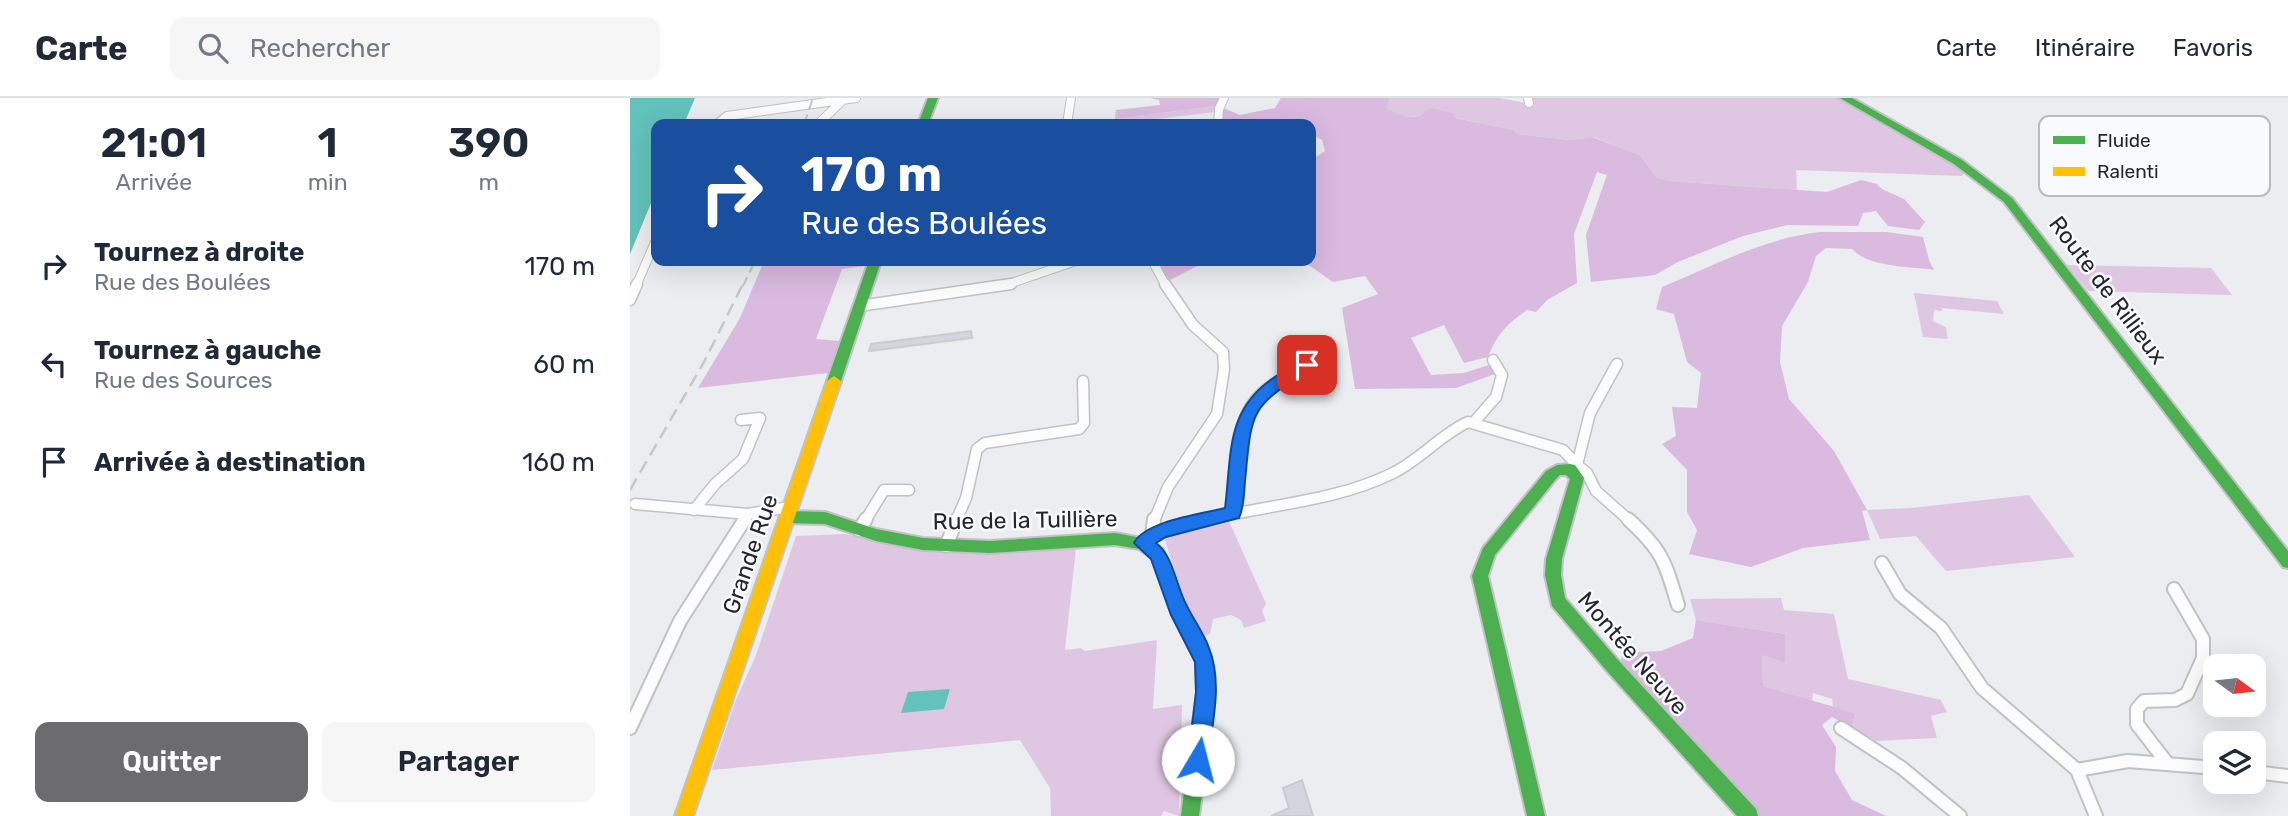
<!DOCTYPE html>
<html lang="fr">
<meta charset="utf-8">
<style>
:root{--surface:#fff;--page:#f6f6f7;--text:#1f2937;--muted:#747a83;--line:#e0e1e3;--accent:#6c6c6f}
body{margin:0;font-family:Rubik,sans-serif;background:var(--page);color:var(--text);height:100vh;display:flex;flex-direction:column;font-size:26px;white-space:nowrap}
*{box-sizing:border-box;margin:0}
p{font-size:23px;color:var(--muted)}
.icon{flex:none;width:38px;height:38px;fill:none;stroke:currentColor;stroke-width:2;stroke-linecap:round;stroke-linejoin:round}
.map{position:relative;flex:1;overflow:hidden}
.drawer{display:flex;flex-direction:column;background:var(--surface);width:630px}
.drawer>*{flex:none}
.guide{position:absolute;left:21px;top:21px;width:665px;height:147px;border-radius:14px;box-shadow:0 7px 28px #0002;background:#1a4fa0;color:#fff;overflow:hidden}
.needle{width:46px;rotate:105deg}
.controls{position:absolute;left:1573px;top:556px;display:grid;gap:14px}
.controls a{display:grid;place-items:center;width:63px;height:63px;border-radius:14px;background:var(--surface);box-shadow:0 7px 28px #0002;font-size:35px}
.pin{position:absolute;display:grid;place-items:center;width:60px;height:60px;color:#fff;margin:-30px;border-radius:14px;box-shadow:0 4px 10px #0006}
.me{position:absolute;width:77px;margin:-38px;rotate:8deg;stroke-linejoin:round;filter:drop-shadow(0 0 5px #0008)}
.turn{display:flex;align-items:center;gap:24px;height:147px;padding:0 35px;font-size:32px}
.turn .icon{width:91px;height:91px;stroke-width:2.5}
.turn b{display:block;font-size:49px;line-height:60px}
.eta{display:flex;justify-content:space-evenly;align-items:center;height:119px;text-align:center}
.eta b{font-size:42px;font-weight:600;line-height:49px}
.action{display:flex;gap:14px;margin-top:auto;padding:14px 35px}
.action a{flex:1;height:80px;border-radius:14px;background:var(--accent);color:#fff;font-size:28px;font-weight:600;line-height:80px;text-align:center}
.action a+a{background:var(--page);color:var(--text)}
ul{padding:0;list-style:none}
li{display:flex;align-items:center;gap:21px;height:98px;padding:0 35px}
li div{flex:1}
li b{display:block;font-size:26px}
li em{font-style:normal}
header{display:flex;align-items:center;gap:42px;box-sizing:border-box;height:98px;padding:0 35px;background:var(--surface);border-bottom:2px solid var(--line)}
header strong{font-size:33px}
nav{display:flex;gap:38px;margin-inline-start:auto;font-size:24px}
.search{width:490px;height:63px;background:var(--page);display:flex;align-items:center;gap:18px;box-sizing:border-box;padding:0 24px;border-radius:14px;color:var(--muted);font-size:26px}
main{display:flex;flex:1;min-height:0}
.map>svg:first-child{display:block}
.green{fill:#dfc7e3}
.forest{fill:#dabadf}
.water{fill:#63c2bb}
.building{fill:#d5d5df;stroke:#cacbcd;stroke-width:2}
.lines{fill:none;stroke-linecap:round;stroke-linejoin:round}
.street-far2-casing{stroke:#c1c2c4;stroke-width:10}
.street-far1-casing{stroke:#c1c2c4;stroke-width:13}
.street-casing{stroke:#c1c2c4;stroke-width:16}
.fast-casing{stroke:#c1c2c4;stroke-width:4}
.slow-casing{stroke:#c1c2c4;stroke-width:4}
.street-far2{stroke:#fcfcfd;stroke-width:8}
.street-far1{stroke:#fcfcfd;stroke-width:10}
.street{stroke:#fcfcfd;stroke-width:12}
.fast{fill:#4caf50;fill-rule:evenodd}
.slow{fill:#ffc107;fill-rule:evenodd}
.rail-far1{stroke:#c6c7c8;stroke-width:2;stroke-dasharray:10 5;stroke-linecap:butt}
.rail{stroke:#c6c7c8;stroke-width:2.5;stroke-dasharray:13 7;stroke-linecap:butt}
.route{fill:#1a73e8;stroke:#114b97;stroke-width:2}
.labels{text-anchor:middle;dominant-baseline:central;stroke-width:5;stroke-linejoin:round;paint-order:stroke}
.street-label{font-size:23px;fill:#272729;stroke:#f8fafe}
.key{fill:#f8fafe;stroke:#b9bbbe;stroke-width:2}
.key-label{font-size:19px;fill:#272729}
</style>
<header>
<strong>Carte</strong>
<div class="search"><svg class="icon" aria-label="search" viewBox="0 0 24 24"><circle cx="10" cy="10" r="6"/><path d="M15 15l6 6"/></svg>Rechercher</div>
<nav><a>Carte</a><a>Itinéraire</a><a>Favoris</a></nav>
</header>
<main>
<section class="drawer">
<div class="eta">
<div><b>21:01</b><p>Arrivée</p></div>
<div><b>1</b><p>min</p></div>
<div><b>390</b><p>m</p></div>
</div>
<ul>
<li><svg class="icon" aria-label="right" viewBox="0 0 24 24"><path d="M7 20v-9h11M14 6l5 5-5 5"/></svg><div><b>Tournez à droite</b><p>Rue des Boulées</p></div><em>170 m</em></li>
<li><svg class="icon" aria-label="left" viewBox="0 0 24 24"><path d="M17 20v-9H6M10 6l-5 5 5 5"/></svg><div><b>Tournez à gauche</b><p>Rue des Sources</p></div><em>60 m</em></li>
<li><svg class="icon" aria-label="arrive" viewBox="0 0 24 24"><path d="M6 21V4h12l-3 4 3 4H6"/></svg><div><b>Arrivée à destination</b></div><em>160 m</em></li>
</ul>
<div class="action"><a>Quitter</a><a>Partager</a></div>
</section>
<div class="map">
<svg width="1658" height="718" viewBox="0 0 1658 718">
<rect width="100%" height="100%" fill="#ebedf0"/>
<path class="green" d="M 760,0 L 869,0 L 896,5 L 901,0 L 1209,0 L 1335,72 L 1332,78 L 1166,72 L 1167,92 L 1040,83 L 1026,79 L 1010,57 L 963,39 L 940,42 L 887,36 L 884,32 L 797,14 C 780,22 772,20 757,10 Z
M 586,8 L 585,14 L 485,26 L 485,21 Z
M 1437,167 L 1581,170 L 1602,197 L 1458,193 Z
M 1284,195 L 1367,203 L 1374,216 L 1312,210 L 1312,213 L 1304,212 L 1303,223 L 1316,229 L 1318,241 L 1293,239 Z
M 1399,397 L 1445,459 L 1316,473 L 1286,438 L 1250,441 L 1237,412 L 1281,410 Z
M 598,421 L 636,506 L 632,513 L 636,523 L 614,530 L 611,522 L 601,517 L 583,521 L 580,536 L 573,539 L 557,511 L 534,439 L 535,436 Z
M 215,436 L 282,449 L 324,454 L 446,450 L 435,552 L 451,550 L 455,553 L 527,542 L 523,611 L 552,607 L 549,718 L 534,713 L 531,718 L 421,718 L 420,690 L 390,642 L 82,672 L 105,604 L 126,557 L 166,438 Z
M 1151,500 L 1154,512 L 1204,516 L 1218,581 L 1311,602 L 1317,614 L 1301,618 L 1307,640 L 1246,643 L 1222,630 L 1225,615 L 1203,609 L 1202,601 L 1183,595 L 1182,603 L 1133,588 L 1132,556 L 1155,536 L 1066,522 L 1060,501 Z"/>
<path class="forest" d="M 520,0 L 590,0 L 586,8 L 485,21 L 486,12 L 530,7 L 529,2 Z
M 651,0 L 760,0 L 757,10 C 773,20 786,24 800,10 L 825,16 L 825,20 L 884,32 L 887,36 L 940,42 L 962,39 L 1010,57 L 1026,79 L 1040,83 L 1197,94 L 1231,82 L 1247,86 L 1252,91 L 1274,101 L 1295,124 L 1289,132 L 1258,128 L 1246,113 L 1233,115 L 1228,128 L 1157,127 L 1113,138 L 1048,164 L 1025,177 L 961,184 L 956,137 L 977,77 L 967,74 L 944,136 L 947,185 L 917,202 L 906,214 L 897,212 C 878,225 866,237 858,259 L 834,265 L 814,227 L 781,240 L 801,277 L 834,275 L 859,267 L 865,276 L 826,290 L 725,291 L 712,210 L 748,196 L 735,178 L 703,184 L 673,163 L 655,163 L 681,163 L 681,62 L 695,53 L 692,42 L 681,36 L 681,26 L 592,26 L 593,10 L 610,17 L 645,10 Z
M 1191,134 L 1256,134 L 1293,139 L 1299,162 L 1304,172 C 1279,168 1240,170 1222,151 L 1196,150 L 1186,158 L 1178,184 L 1152,228 L 1150,264 L 1159,301 L 1204,353 L 1237,412 L 1232,413 L 1240,442 L 1173,450 L 1121,469 L 1059,456 L 1067,432 L 1057,414 L 1057,372 L 1032,346 L 1046,338 L 1042,309 L 1067,310 L 1071,275 L 1057,264 L 1044,216 L 1026,211 L 1032,189 C 1083,168 1137,139 1191,134 Z
M 134,163 L 237,163 L 235,168 L 212,171 L 186,241 L 210,243 L 198,275 L 68,290 L 110,220 Z
M 538,163 L 577,163 L 540,182 L 527,170 Z
M 1066,522 L 1155,536 L 1155,564 L 1132,557 L 1133,588 L 1225,615 L 1222,630 L 1202,619 L 1192,627 L 1206,649 L 1205,673 L 1222,702 L 1256,718 L 1128,718 L 990,568 L 992,555 L 1031,553 L 1063,540 Z"/>
<path class="water" d="M 0,0 L 65,0 L 54,26 L 26,26 L 26,93 L 0,156 Z
M 320,591 L 314,611 L 271,615 L 278,594 Z"/>
<path class="building" d="M 341,233 L 342,240 L 239,253 L 241,246 Z
M 672,682 L 683,718 L 641,718 L 659,710 L 653,690 Z"/>
<g class="lines">
<g class="street-far2-casing">
<path id="street-far2" d="M 898,0 L 899,5
M 87,26 L 97,18 L 226,0
M 188,26 L 213,2
M 437,26 L 441,0
M 588,26 L 589,11 L 594,0
M 531,163 L 525,168 L 536,188
M 6,188 L 26,142
M 373,188 L 446,163"/>
</g>
<g class="street-far1-casing">
<path id="street-far1" d="M 0,202 L 7,186
M 229,208 L 381,186
M 987,266 L 960,315 L 947,367 L 957,375 L 966,393 L 1000,423
M 844,324 L 866,299 L 872,277 L 863,262
M 5,406 L 118,416 L 160,409
M 64,412 L 85,386 L 113,361 L 130,320 L 111,322
M 603,415 C 606,379 602,328 627,300 C 640,285 661,276 677,267
M 114,423 L 118,416
M 235,423 L 254,392 L 279,392
M 326,423 L 336,400 L 347,351 L 355,345 L 449,331 L 454,325 L 453,283
M 524,423 L 538,389 L 587,316 L 594,271 L 593,254 L 563,227 L 535,186
M 571,423 C 634,407 705,404 763,375 C 790,362 810,337 838,324 L 933,352 L 947,367 L 944,375"/>
</g>
<g class="street-casing">
<path id="street" d="M 998,421 C 1032,452 1035,463 1048,507
M 229,432 L 236,421
M 522,437 L 524,421
M 512,445 L 531,433 L 578,421
M 316,448 L 327,421
M 1252,465 L 1270,496 L 1311,530 L 1352,590 L 1447,672 L 1466,718
M 0,630 L 50,523 L 115,421
M 1211,630 L 1272,670 L 1330,718
M 1537,665 L 1507,626 L 1507,611 L 1514,603 L 1545,602 L 1557,596 L 1573,560 L 1573,541 L 1544,491
M 1447,672 L 1498,663 L 1586,670
M 1624,674 L 1658,678"/>
</g>
<g class="fast-casing">
<path id="fast" d="M 298,0 L 308,0 L 298,26 L 288,26 Z
M 1210,0 L 1222,0 L 1332,62 L 1382,100 L 1658,453 L 1658,470 L 1653,469 L 1374,104 L 1324,66 Z
M 239,163 L 251,163 L 211,283 L 209,286 L 199,286 L 197,283 Z
M 940,366 L 945,367 L 954,380 L 932,461 L 931,477 L 935,500 L 988,562 L 1126,711 L 1128,718 L 1107,718 L 976,572 L 922,508 L 915,477 L 916,461 L 940,381 L 936,377 L 930,377 L 926,381 L 865,457 L 858,478 L 915,718 L 897,718 L 842,478 L 853,450 L 916,373 L 927,367 Z
M 157,413 L 195,414 L 246,431 L 293,440 L 360,443 L 485,435 L 517,441 L 533,451 L 558,514 L 576,544 L 582,564 L 585,594 L 569,718 L 551,718 L 567,594 L 566,564 L 562,551 L 543,517 L 522,460 L 509,451 L 485,447 L 360,455 L 293,452 L 246,443 L 195,426 L 157,425 L 152,423 L 150,419 L 152,415 Z"/>
</g>
<g class="slow-casing">
<path id="slow" d="M 204,278 L 211,283 L 63,718 L 45,718 L 197,283 Z"/>
</g>
<use href="#street-far2" class="street-far2"/>
<use href="#street-far1" class="street-far1"/>
<use href="#street" class="street"/>
<use href="#fast" class="fast"/>
<use href="#slow" class="slow"/>
<path class="rail-far1" d="M 174,26 L 183,0
M 113,188 L 125,163"/>
<path class="rail" d="M 0,392 L 74,264 L 113,186"/>
</g>
<path class="route" d="M 677,262 L 684,267 L 682,270 C 619,310 622,311 615,383 C 614,395 614,409 609,420 L 536,439 L 526,445 C 541,456 545,480 552,497 C 559,516 572,531 579,550 C 593,585 582,626 578,662 L 575,669 L 568,672 L 560,669 L 558,662 L 566,594 L 565,564 L 541,517 L 521,461 L 504,445 C 515,423 572,416 595,410 C 602,354 595,310 648,277 C 657,272 667,265 677,262 Z"/>
<g class="labels">
<g class="street-label">
<text transform="translate(1478 192) rotate(53)">Route de Rillieux</text>
<text transform="translate(395 422) rotate(-1)">Rue de la Tuillière</text>
<text transform="translate(120 456) rotate(-71)">Grande Rue</text>
<text transform="translate(1003 555) rotate(49)">Montée Neuve</text>
</g>
</g>
<rect x="1409" y="18" width="231" height="80" rx="10" class="key"/>
<rect x="1423" y="38" width="32" height="8" fill="#4caf50"/>
<rect x="1423" y="69" width="32" height="9" fill="#ffc107"/>
<g class="key-label">
<text x="1467" y="49">Fluide</text>
<text x="1467" y="80">Ralenti</text>
</g>
</svg>
<div class="controls">
<a><svg class="needle" viewBox="-14 -14 28 28"><path d="M0-13l5 13h-10z" fill="#e53935"/><path d="M0 13l5-13h-10z" fill="#747a83"/></svg></a>
<a><svg class="icon" aria-label="layers" viewBox="0 0 24 24"><path d="M12 4l9 5-9 5-9-5zM3 14l9 5 9-5"/></svg></a>
</div>
<div class="pin" style="left:677px;top:267px;background:#d93025"><svg class="icon" aria-label="arrive" viewBox="0 0 24 24"><path d="M6 21V4h12l-3 4 3 4H6"/></svg></div>
<svg class="me" style="left:568px;top:662px" viewBox="-20 -20 40 40"><circle r="19" fill="#fff"/><path d="M0-13L10 11 0 6-10 11z" fill="#1a73e8"/></svg>
<div class="guide">
<div class="turn"><svg class="icon" aria-label="right" viewBox="0 0 24 24"><path d="M7 20v-9h11M14 6l5 5-5 5"/></svg><div><b>170 m</b>Rue des Boulées</div></div>
</div>
</div>
</main>
